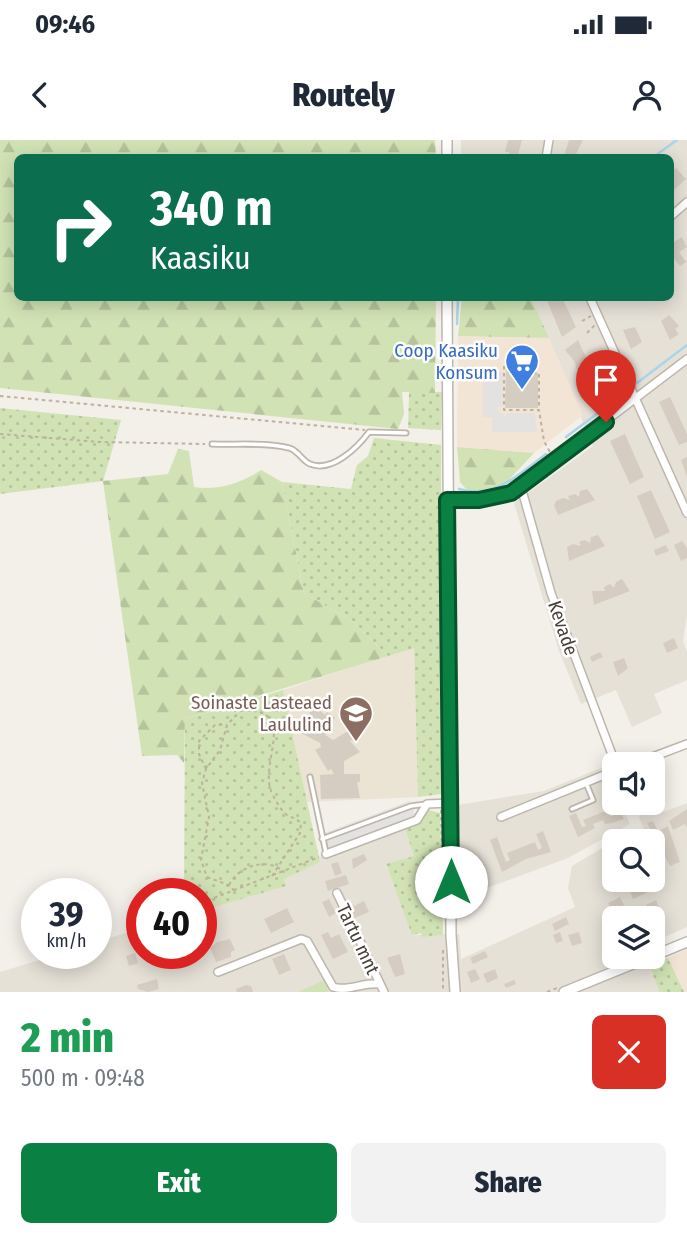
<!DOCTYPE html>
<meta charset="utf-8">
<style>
:root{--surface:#fff;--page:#f2f2f3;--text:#1f2937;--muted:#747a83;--accent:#0b8043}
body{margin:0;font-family:"Fira Sans Condensed",sans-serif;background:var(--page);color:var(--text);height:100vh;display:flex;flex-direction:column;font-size:26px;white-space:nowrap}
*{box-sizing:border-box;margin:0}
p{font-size:23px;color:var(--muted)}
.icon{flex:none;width:38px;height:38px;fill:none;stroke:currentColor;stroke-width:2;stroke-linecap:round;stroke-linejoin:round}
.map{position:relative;height:852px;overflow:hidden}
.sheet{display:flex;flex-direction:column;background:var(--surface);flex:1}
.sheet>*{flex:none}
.hud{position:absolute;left:14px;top:14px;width:660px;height:147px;border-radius:10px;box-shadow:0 4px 18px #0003;background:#0b6e4f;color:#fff;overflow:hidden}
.fabs{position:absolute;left:602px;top:612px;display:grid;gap:14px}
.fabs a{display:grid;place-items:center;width:63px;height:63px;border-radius:10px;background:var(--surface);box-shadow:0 4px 18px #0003;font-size:35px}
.speed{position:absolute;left:21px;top:738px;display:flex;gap:14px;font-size:35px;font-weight:700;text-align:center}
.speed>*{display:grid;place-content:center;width:91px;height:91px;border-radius:50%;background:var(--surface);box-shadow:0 4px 18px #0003;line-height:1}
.speed small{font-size:18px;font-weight:400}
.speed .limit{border:10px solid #d22;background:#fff;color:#111}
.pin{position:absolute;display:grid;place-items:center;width:60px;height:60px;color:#fff;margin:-72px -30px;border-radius:50% 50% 50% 0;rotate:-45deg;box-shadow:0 0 7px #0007}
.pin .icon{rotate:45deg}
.me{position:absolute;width:77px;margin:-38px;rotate:0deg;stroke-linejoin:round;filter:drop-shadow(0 0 5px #0008)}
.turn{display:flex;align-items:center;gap:24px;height:147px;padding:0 21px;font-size:32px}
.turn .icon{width:91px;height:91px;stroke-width:2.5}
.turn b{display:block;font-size:49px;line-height:60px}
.round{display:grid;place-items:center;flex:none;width:74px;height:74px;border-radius:10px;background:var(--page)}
.head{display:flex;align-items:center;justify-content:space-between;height:119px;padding:0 21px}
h1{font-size:42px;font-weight:800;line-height:52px;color:#1e9e55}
.button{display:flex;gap:14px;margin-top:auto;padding:14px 21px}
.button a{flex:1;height:80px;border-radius:10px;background:var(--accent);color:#fff;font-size:28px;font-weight:800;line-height:80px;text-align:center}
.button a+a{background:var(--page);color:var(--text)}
.status{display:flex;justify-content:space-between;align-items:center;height:49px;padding:0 35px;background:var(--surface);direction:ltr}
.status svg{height:19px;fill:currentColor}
header{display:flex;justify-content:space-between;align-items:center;height:91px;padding:0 21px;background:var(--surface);font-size:32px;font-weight:800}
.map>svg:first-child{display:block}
.residential{fill:#e6e1d7}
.commercial{fill:#f3e5d6}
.education{fill:#ebe3d4}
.grass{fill:url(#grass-dots)}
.forest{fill:url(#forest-firs)}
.garden{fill:#d1e3b5}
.parking{fill:#e4e2e0}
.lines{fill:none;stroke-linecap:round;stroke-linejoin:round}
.stream{stroke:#aad4ea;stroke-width:2.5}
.building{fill:#d6cdc2}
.service-casing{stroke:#bdb6ac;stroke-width:7}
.minor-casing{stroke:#bdb6ac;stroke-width:10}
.tertiary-casing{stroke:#bdb6ac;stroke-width:12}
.path{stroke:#beb19e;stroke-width:2;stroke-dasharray:3.5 3.5;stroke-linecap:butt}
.service{stroke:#fff;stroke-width:3.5}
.minor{stroke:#fff;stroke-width:7}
.tertiary{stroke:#fff;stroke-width:9}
.route-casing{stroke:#07532c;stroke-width:18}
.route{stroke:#0b8043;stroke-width:12}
.labels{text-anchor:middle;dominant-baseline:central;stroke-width:5;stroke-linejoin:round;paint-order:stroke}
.shop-label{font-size:19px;fill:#366cbe;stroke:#fff;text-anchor:end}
.street-label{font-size:19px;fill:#463f38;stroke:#fff}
.education-label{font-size:19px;fill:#785e54;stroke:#fff;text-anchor:end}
</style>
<div class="status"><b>09:46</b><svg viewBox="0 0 49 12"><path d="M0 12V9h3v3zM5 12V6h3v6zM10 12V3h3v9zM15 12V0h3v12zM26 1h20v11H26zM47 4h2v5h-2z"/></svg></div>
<header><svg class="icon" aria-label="back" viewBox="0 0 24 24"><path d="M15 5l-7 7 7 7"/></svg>Routely<svg class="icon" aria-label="person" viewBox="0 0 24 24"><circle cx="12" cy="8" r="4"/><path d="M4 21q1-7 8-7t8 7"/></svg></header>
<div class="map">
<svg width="687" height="852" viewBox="0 0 687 852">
<defs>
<pattern id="grass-dots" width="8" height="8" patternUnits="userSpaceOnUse" patternTransform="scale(1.75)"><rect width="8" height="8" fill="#d1e3b5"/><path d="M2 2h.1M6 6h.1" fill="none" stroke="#b5c49c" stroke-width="1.8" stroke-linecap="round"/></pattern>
<pattern id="forest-firs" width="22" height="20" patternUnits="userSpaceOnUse" patternTransform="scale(1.75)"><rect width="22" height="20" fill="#d1e3b5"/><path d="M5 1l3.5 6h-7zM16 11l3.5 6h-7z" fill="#b5c49c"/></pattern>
</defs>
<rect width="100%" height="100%" fill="#f3efe9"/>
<path class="residential" d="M 461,0 L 687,0 L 687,474 L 683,501 L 687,512 L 687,540 L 654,554 L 662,573 L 632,587 L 616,550 L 581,564 L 559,511 L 514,363 L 593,306 L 531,158 L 670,158 L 670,18 L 461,17 Z
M 606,626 L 614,646 L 614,663 L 621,663 L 630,684 L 568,718 L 460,758 L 458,665 L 544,651 Z
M 687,663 L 687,787 L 653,802 L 653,779 L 614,779 L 614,817 L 646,817 L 659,852 L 0,852 L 0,832 L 60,814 L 96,814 L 96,802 L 142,788 L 142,814 L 201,814 L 201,771 L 285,746 L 283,739 L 320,722 L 319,717 L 405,689 L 414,716 L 386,725 L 413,795 L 459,794 L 461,819 L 575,767 L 568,748 L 572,726 L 604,707 L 614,731 L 614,740 L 619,740 L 623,750 L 653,740 L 653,737 L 664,732 L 639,678 L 644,670 L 654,665 L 664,672 Z"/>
<path class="commercial" d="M 458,196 L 549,198 L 583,275 L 534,313 L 457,307 Z
M 687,809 L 687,852 L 684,852 L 668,818 Z"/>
<path class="education" d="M 414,507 L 418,657 L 307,662 L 283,550 Z"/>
<path class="grass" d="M 409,252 L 442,252 L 441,290 L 408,288 Z
M 0,268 L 121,280 L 103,341 L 0,354 Z
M 374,298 L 441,305 L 441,654 L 418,657 L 414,508 L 388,516 L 353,482 L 304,453 L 282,342 L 351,349 L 357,325 L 368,316 Z
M 283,550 L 320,722 L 284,739 L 286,746 L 201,771 L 201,754 L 184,754 L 185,579 Z
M 429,670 L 440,673 L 443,795 L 422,797 L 421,793 L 412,795 L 386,724 L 414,716 L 405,689 L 423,679 Z
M 668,818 L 684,852 L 659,852 L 649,824 Z"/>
<path class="forest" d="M 0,0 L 435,0 L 436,18 L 18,18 L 18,158 L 436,158 L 435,253 L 402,252 L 404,274 L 398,289 L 0,248 Z
M 462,158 L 531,158 L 549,198 L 458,196 Z
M 457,307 L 534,313 L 506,343 L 479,353 L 466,349 L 460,342 Z
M 178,309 L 189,311 L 194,347 C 217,351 242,343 261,330 L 282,342 L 304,453 L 353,482 L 388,516 L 185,579 L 184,623 L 177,615 L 142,616 L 103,341 L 168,334 Z"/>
<path class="garden" d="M 324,840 L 329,852 L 298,852 Z"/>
<path class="parking" d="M 483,231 L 503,232 L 503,266 L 497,267 L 498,271 L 506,277 L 507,273 L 535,273 L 537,292 L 492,292 L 492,277 L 483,277 Z
M 410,661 L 415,676 L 328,708 L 325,693 Z"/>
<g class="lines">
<path class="stream" d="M 652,18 L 677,0
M 457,184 L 458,158
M 637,243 L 687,205
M 566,297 L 622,255
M 459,349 C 496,359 519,334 546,314"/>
</g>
<path class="building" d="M 508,0 L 522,0 L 517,18 L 509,18 L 509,12 L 505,12 Z
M 569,0 L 583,0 L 574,18 L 564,16 Z
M 676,28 L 686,39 L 672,52 L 670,33 Z
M 682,97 L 687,107 L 679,112 L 686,122 L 680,126 L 670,113 L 670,100 L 674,102 Z
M 546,158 L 562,158 L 570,174 L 576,187 L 562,197 Z
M 669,175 L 679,186 L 675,189 L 679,194 L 670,200 L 661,181 Z
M 635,187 L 642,202 L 631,209 L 623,190 Z
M 578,200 L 602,252 L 589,262 L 574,221 L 565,210 Z
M 506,214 L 532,214 L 532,233 L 538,233 L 538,268 L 505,268 Z
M 670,257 L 687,294 L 687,302 L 679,305 L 659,262 Z
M 625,294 L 644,337 L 630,344 L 610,301 Z
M 687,317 L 687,337 L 681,320 Z
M 587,349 L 595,360 L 558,375 L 554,365 L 556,361 L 563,358 L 570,360 L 568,356 L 575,354 L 579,357 L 580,351 Z
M 651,350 L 670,392 L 655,399 L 637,356 Z
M 598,395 L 605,406 L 569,421 L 567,407 L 573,404 L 581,406 L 579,402 L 585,400 L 590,403 L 591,397 Z
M 682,401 L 687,408 L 687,418 L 681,421 L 674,405 Z
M 666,405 L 669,411 L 656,416 L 654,410 Z
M 622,439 L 630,451 L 594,465 L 592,451 L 605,451 L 604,447 L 610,444 L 614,448 L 616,442 Z
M 674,498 L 678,508 L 667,513 L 663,503 Z
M 600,512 L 603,517 L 592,522 L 590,517 Z
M 624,518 L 628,528 L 618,536 L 613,522 Z
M 314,565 L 325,575 L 327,572 L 335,577 L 325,595 L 333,600 L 348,591 L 353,600 L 350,601 L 360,612 L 344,621 L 344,634 L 360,634 L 360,642 L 357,642 L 360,658 L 321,659 L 320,635 L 334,634 L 331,629 L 328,631 L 315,610 L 321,607 L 320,603 L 299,592 Z
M 614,658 L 624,679 L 612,683 L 605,684 L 603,680 L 593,684 L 595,688 L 578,697 L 569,676 L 576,673 L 582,687 L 586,686 L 583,680 L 608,670 L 610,676 L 614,675 L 609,660 Z
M 687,669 L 687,688 L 685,684 L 673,690 L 669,681 Z
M 653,681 L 658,691 L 668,686 L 680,722 L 670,726 L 647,683 Z
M 543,691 L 551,712 L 526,719 L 502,732 L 490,700 L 497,697 L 506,722 L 510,720 L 507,713 L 535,702 L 538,710 L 542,708 L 536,694 Z
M 364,714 L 367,720 L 353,729 L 352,719 Z
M 338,722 L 342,733 L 335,736 L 331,724 Z
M 346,735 L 349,744 L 328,751 L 325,741 Z
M 634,746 L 636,750 L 643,747 L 646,753 L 633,759 L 629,749 Z
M 620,757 L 624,765 L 612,771 L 608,763 Z
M 329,759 L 336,773 L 329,777 L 322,762 Z
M 656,760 L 660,770 L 650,775 L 646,765 Z
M 364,761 L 369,772 L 355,778 L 350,768 Z
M 287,768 L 294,782 L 271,793 L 264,779 Z
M 566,777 L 569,784 L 555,791 L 552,784 Z
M 328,792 L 331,798 L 339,794 L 348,812 L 333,819 L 321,795 Z
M 560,792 L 563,801 L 556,803 L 553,795 Z
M 579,792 L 582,803 L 572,806 L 568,795 Z
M 230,799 L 235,810 L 231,812 L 231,817 L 216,822 L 210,808 L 217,802 Z
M 485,811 L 488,817 L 473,824 L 470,818 Z
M 135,813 L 138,823 L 129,826 L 126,816 Z
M 284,814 L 291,830 L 279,835 L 272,819 Z
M 400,814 L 405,834 L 395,837 L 387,818 Z
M 475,829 L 480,839 L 471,843 L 467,832 Z
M 495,829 L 498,838 L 487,843 L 483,834 Z
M 157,839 L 159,849 L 148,852 L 138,849 L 137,845 Z
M 514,840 L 516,844 L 506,848 L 504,844 Z
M 246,845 L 251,846 L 253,852 L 237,852 L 236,849 Z"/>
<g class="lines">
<g class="service-casing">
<path id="service" d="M 212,304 C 236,305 265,302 289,308 C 298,310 302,321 310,324 C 332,333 358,307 369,292 L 406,293
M 310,637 L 326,713
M 572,669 L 593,660 L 586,643
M 322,699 L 411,666 L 426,664"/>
</g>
<g class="minor-casing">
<path id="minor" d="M 546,18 L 549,0
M 670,77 L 687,62
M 590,158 L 687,373
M 521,347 L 551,453 L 616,625
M 448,360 L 479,360 L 511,353 L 687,219
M 631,625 L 687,604
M 501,677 L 614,631
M 326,714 L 417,680 L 427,664 L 451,663
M 337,753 L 384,852
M 218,832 L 301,799 L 307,801 L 333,847 C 347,852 364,842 379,844"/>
</g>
<g class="tertiary-casing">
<path id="tertiary" d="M 447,18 L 447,0
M 447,158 L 451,795 L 455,852
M 653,816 L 687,802
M 564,852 L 650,817"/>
</g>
<path class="path" d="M 582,181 L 591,176
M 587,193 L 595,185
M 533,212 L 533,233 L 539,233 L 539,269
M 504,226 L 504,270 L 539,270 L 544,301 L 551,314
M 0,256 L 365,290
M 0,294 L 100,302 L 205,304
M 206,629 L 199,614 L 199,601 L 215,585 L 226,584
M 441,670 L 442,714
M 229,745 C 239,726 266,717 283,731
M 234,751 L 231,746 L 207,737 L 201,720 L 209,677 L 202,643 L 206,629 L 220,610 L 227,585 L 240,571 C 298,566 262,618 270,648 C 272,655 281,671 287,675 C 292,678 296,678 301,683 L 300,693 L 272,736
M 201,763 L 319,717
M 443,810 L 443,852
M 547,852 L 557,848"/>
<use href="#service" class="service"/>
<use href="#minor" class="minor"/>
<use href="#tertiary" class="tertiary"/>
</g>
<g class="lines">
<g class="route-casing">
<path id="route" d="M 451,742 L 447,360 L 479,360 L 511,353 L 606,282"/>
</g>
<use href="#route" class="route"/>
</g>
<defs>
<g id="supermarket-pin" transform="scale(1.75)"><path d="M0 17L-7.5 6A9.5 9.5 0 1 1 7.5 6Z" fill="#3f7fe0" stroke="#fff"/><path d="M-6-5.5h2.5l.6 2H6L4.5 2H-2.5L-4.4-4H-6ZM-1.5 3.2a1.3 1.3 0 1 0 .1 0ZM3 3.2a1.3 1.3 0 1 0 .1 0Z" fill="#fff"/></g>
<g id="school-pin" transform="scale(1.75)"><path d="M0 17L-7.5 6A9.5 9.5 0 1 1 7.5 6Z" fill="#8d6e63" stroke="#fff"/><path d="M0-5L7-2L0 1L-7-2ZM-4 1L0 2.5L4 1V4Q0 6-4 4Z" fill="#fff"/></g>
</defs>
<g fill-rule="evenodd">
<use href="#supermarket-pin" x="522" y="221"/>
<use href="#school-pin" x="356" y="573"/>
</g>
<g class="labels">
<g class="shop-label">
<text x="498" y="210">Coop Kaasiku<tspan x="498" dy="22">Konsum</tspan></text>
</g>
<g class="street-label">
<text transform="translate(563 488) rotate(71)">Kevade</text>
<text transform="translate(358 799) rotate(65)">Tartu mnt</text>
</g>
<g class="education-label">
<text x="332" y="562">Soinaste Lasteaed<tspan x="332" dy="22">Laululind</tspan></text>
</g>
</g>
</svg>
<div class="fabs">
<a><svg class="icon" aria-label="sound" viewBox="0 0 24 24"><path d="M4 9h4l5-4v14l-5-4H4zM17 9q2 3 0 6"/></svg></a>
<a><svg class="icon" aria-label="search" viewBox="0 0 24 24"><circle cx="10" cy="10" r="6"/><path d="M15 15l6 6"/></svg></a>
<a><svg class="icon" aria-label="layers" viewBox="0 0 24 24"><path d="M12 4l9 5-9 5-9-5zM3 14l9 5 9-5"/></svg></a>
</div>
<div class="speed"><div>39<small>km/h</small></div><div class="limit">40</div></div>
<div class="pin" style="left:606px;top:282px;background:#d93025"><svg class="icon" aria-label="arrive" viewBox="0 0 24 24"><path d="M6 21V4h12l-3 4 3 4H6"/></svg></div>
<svg class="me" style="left:451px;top:742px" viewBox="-20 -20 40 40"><circle r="19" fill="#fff"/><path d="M0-13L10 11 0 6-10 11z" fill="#0b8043"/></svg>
<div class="hud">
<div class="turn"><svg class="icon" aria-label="right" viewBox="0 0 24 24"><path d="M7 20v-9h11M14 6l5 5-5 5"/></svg><div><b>340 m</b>Kaasiku</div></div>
</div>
</div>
<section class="sheet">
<div class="head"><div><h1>2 min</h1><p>500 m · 09:48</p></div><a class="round" style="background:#d93025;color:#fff"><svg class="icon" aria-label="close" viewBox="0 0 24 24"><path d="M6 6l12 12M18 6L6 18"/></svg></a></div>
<div class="button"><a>Exit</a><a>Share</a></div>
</section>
